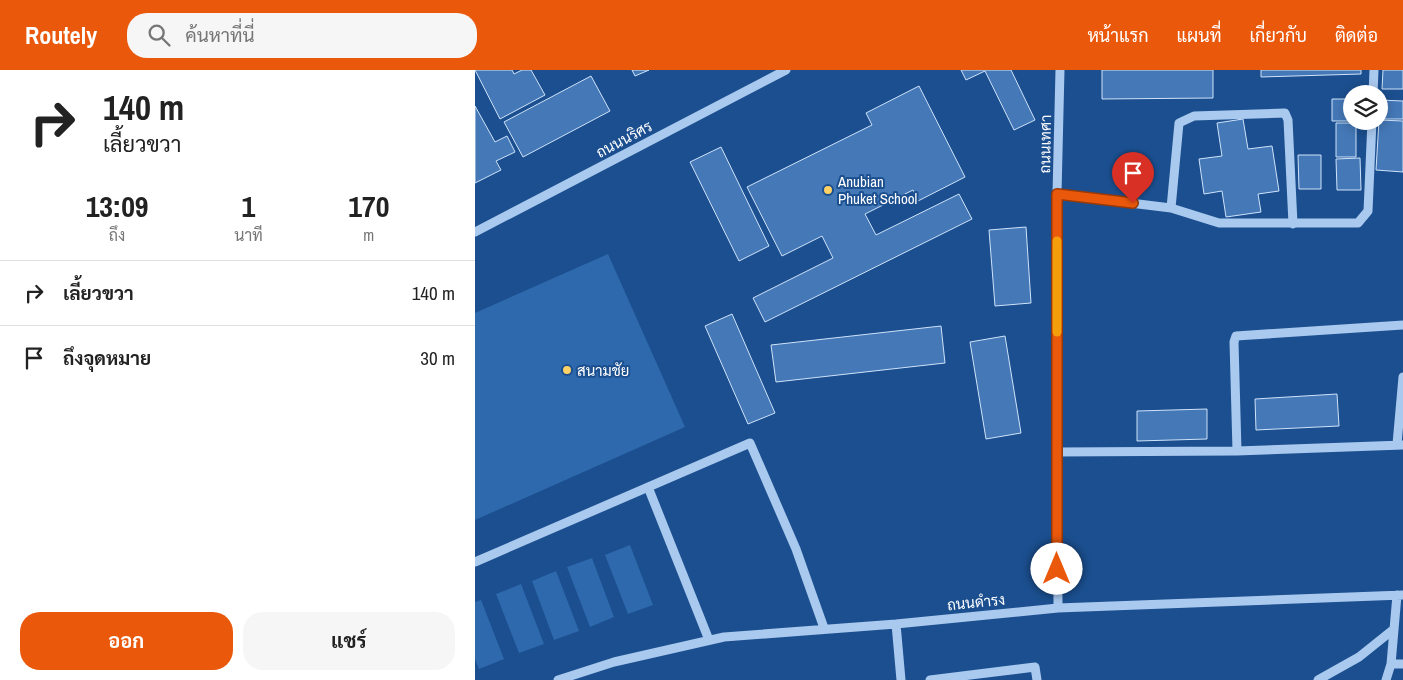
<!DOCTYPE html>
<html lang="th">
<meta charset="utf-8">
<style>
:root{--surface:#fff;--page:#f6f6f6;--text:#222;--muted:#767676;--line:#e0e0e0;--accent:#ea580c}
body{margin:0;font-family:"Archivo Narrow",Sarabun,sans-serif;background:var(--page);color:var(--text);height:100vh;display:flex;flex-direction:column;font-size:19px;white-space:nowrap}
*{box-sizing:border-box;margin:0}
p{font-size:16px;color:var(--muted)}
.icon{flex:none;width:28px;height:28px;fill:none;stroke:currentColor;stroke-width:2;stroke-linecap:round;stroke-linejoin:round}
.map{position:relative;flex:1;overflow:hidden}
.side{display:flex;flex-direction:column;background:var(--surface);width:475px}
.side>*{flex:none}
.top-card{background:#fff;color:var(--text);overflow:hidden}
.buttons{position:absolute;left:868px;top:15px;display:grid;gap:10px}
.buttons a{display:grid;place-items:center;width:45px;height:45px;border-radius:50%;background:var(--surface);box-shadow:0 2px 12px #0003;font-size:25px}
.pin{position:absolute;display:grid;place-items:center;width:42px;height:42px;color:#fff;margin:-51px -21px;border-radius:50% 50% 50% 0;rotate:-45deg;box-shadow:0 0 5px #0007}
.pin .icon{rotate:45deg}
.me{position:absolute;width:55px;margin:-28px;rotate:0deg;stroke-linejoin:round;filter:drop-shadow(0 0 4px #0008)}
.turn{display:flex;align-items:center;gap:18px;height:105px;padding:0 20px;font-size:22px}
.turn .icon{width:65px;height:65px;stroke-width:2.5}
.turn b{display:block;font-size:35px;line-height:42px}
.eta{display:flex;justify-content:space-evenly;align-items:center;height:85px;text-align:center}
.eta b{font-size:30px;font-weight:700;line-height:35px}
.primary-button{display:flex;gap:10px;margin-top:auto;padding:10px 20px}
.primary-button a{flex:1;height:58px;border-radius:20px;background:var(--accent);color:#fff;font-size:20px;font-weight:700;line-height:58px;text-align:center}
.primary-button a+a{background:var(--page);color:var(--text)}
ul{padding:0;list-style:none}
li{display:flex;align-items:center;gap:15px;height:65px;padding:0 20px;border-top:1px solid var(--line)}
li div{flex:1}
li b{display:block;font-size:19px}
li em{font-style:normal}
header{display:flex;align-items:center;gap:30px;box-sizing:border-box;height:70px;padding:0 25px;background:var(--accent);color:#fff}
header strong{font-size:24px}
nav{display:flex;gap:28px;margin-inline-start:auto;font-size:18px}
.search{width:350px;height:45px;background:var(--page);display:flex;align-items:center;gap:12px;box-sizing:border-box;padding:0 18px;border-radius:20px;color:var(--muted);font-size:19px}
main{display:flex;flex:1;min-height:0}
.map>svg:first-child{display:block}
.green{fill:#2e69ad}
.building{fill:#4478b7;stroke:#cfe3fa}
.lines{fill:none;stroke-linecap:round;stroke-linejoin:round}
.minor{stroke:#a9c9ee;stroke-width:9}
.route-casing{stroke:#983908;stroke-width:12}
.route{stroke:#ea580c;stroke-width:9}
.slow{stroke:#f59e0b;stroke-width:9}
.poi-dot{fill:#ffd166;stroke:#1b4f8f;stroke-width:2}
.labels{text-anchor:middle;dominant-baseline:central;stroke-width:4;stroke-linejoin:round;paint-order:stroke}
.street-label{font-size:15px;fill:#fff;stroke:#1b4f8f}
.poi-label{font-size:15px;fill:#fff;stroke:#1b4f8f;text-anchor:start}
</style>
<header>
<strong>Routely</strong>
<div class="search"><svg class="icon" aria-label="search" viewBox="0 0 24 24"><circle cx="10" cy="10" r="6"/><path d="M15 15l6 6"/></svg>ค้นหาที่นี่</div>
<nav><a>หน้าแรก</a><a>แผนที่</a><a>เกี่ยวกับ</a><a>ติดต่อ</a></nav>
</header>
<main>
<section class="side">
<div class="top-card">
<div class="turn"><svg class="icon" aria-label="right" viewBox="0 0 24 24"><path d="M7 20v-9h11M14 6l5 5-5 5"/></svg><div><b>140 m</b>เลี้ยวขวา</div></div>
</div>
<div class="eta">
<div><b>13:09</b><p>ถึง</p></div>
<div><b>1</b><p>นาที</p></div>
<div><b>170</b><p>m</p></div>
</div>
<ul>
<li><svg class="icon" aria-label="right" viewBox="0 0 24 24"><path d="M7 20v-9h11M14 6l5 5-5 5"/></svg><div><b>เลี้ยวขวา</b></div><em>140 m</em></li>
<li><svg class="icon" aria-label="arrive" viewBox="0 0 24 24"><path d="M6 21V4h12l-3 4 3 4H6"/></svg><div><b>ถึงจุดหมาย</b></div><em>30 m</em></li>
</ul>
<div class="primary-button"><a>ออก</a><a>แชร์</a></div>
</section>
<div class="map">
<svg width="928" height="610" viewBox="0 0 928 610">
<rect width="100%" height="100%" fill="#1b4f8f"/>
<path class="green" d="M 133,184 L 210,357 L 0,450 L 0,243 Z
M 155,475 L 178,535 L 153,544 L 130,485 Z
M 117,488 L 139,547 L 115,557 L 92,497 Z
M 81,501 L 104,561 L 79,570 L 57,511 Z
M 46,514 L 69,574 L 44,583 L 21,524 Z
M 6,530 L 29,589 L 4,599 L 0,589 L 0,532 Z"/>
<path class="building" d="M 0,0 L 37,0 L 39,4 L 47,0 L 56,0 L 70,25 L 25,49 Z
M 157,0 L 174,0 L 160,6 Z
M 486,0 L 536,0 L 560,50 L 539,60 L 510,1 L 491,10 Z
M 627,0 L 738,0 L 738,28 L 627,29 Z
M 786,0 L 886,0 L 886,4 L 786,7 Z
M 908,0 L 928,0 L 928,19 L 907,19 Z
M 116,6 L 135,41 L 48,87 L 29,52 Z
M 444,16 L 490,107 L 443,131 L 438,120 L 390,144 L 401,165 L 484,124 L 497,149 L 290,252 L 278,228 L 358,188 L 347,166 L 307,186 L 272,117 L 397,55 L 391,43 Z
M 857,29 L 876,29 L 876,51 L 857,51 Z
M 905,30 L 928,31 L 928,49 L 904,49 Z
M 0,36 L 20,72 L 32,66 L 40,82 L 21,91 L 26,100 L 0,113 Z
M 768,49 L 773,79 L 797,76 L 804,121 L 783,124 L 786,142 L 751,147 L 747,121 L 729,124 L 724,89 L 747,86 L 742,53 Z
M 904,50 L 928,51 L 928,102 L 901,100 Z
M 861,53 L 881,53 L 881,87 L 861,87 Z
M 246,77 L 294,176 L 264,191 L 215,92 Z
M 823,85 L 846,85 L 846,119 L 824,119 Z
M 885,88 L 886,120 L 862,120 L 861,89 Z
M 551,157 L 556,233 L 520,236 L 514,160 Z
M 257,244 L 300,343 L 273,354 L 230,256 Z
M 466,256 L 470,293 L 301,312 L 296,275 Z
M 530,266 L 546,363 L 511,369 L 495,272 Z
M 862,324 L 864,356 L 781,360 L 780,329 Z
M 732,339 L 732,369 L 662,371 L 662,341 Z"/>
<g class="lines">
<path class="minor" d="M 898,24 L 899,0
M 582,124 L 696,138 L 744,153 L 883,153 L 893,141 L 897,51
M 696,138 L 704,53 L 719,46 L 810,43 L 813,50 L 818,154
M 0,162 L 311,0
M 922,374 L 928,307
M 762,381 L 759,272 L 761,266 L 928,255
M 582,382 L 762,381 L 928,375
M 173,417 L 234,570
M 0,492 L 275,373 L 321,479 L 349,558
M 583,538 L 582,124 L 585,0
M 421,554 L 426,610
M 916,594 L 928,594
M 83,610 L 139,592 L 249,567 L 421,554 L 583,538 L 928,525
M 455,610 L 560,597 L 562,610
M 843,610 L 884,587 L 919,559
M 911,610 L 916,594 L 922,525"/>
</g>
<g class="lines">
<g class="route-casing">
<path id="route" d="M 582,499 L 582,124 L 658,133"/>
</g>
<use href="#route" class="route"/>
<path class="slow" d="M 582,171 L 582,262"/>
</g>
<g class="poi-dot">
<circle cx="353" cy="120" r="5"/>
<circle cx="92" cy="300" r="5"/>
</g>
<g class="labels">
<g class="street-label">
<text transform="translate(149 69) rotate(-28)">ถนนนริศร</text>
<text transform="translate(570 74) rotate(-89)">ถนนเทศา</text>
<text transform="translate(501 532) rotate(-6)">ถนนดำรง</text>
</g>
<g class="poi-label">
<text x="363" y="111">Anubian<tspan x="363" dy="17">Phuket School</tspan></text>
<text x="102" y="300">สนามชัย</text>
</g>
</g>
</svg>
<div class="buttons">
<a><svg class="icon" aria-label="layers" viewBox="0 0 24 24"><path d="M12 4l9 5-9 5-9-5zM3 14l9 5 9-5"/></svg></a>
</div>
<div class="pin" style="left:658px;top:133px;background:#d93025"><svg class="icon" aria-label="arrive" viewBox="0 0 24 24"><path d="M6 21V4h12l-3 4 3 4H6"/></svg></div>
<svg class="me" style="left:582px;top:499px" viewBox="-20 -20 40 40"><circle r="19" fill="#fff"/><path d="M0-13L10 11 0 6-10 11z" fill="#ea580c"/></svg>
</div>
</main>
